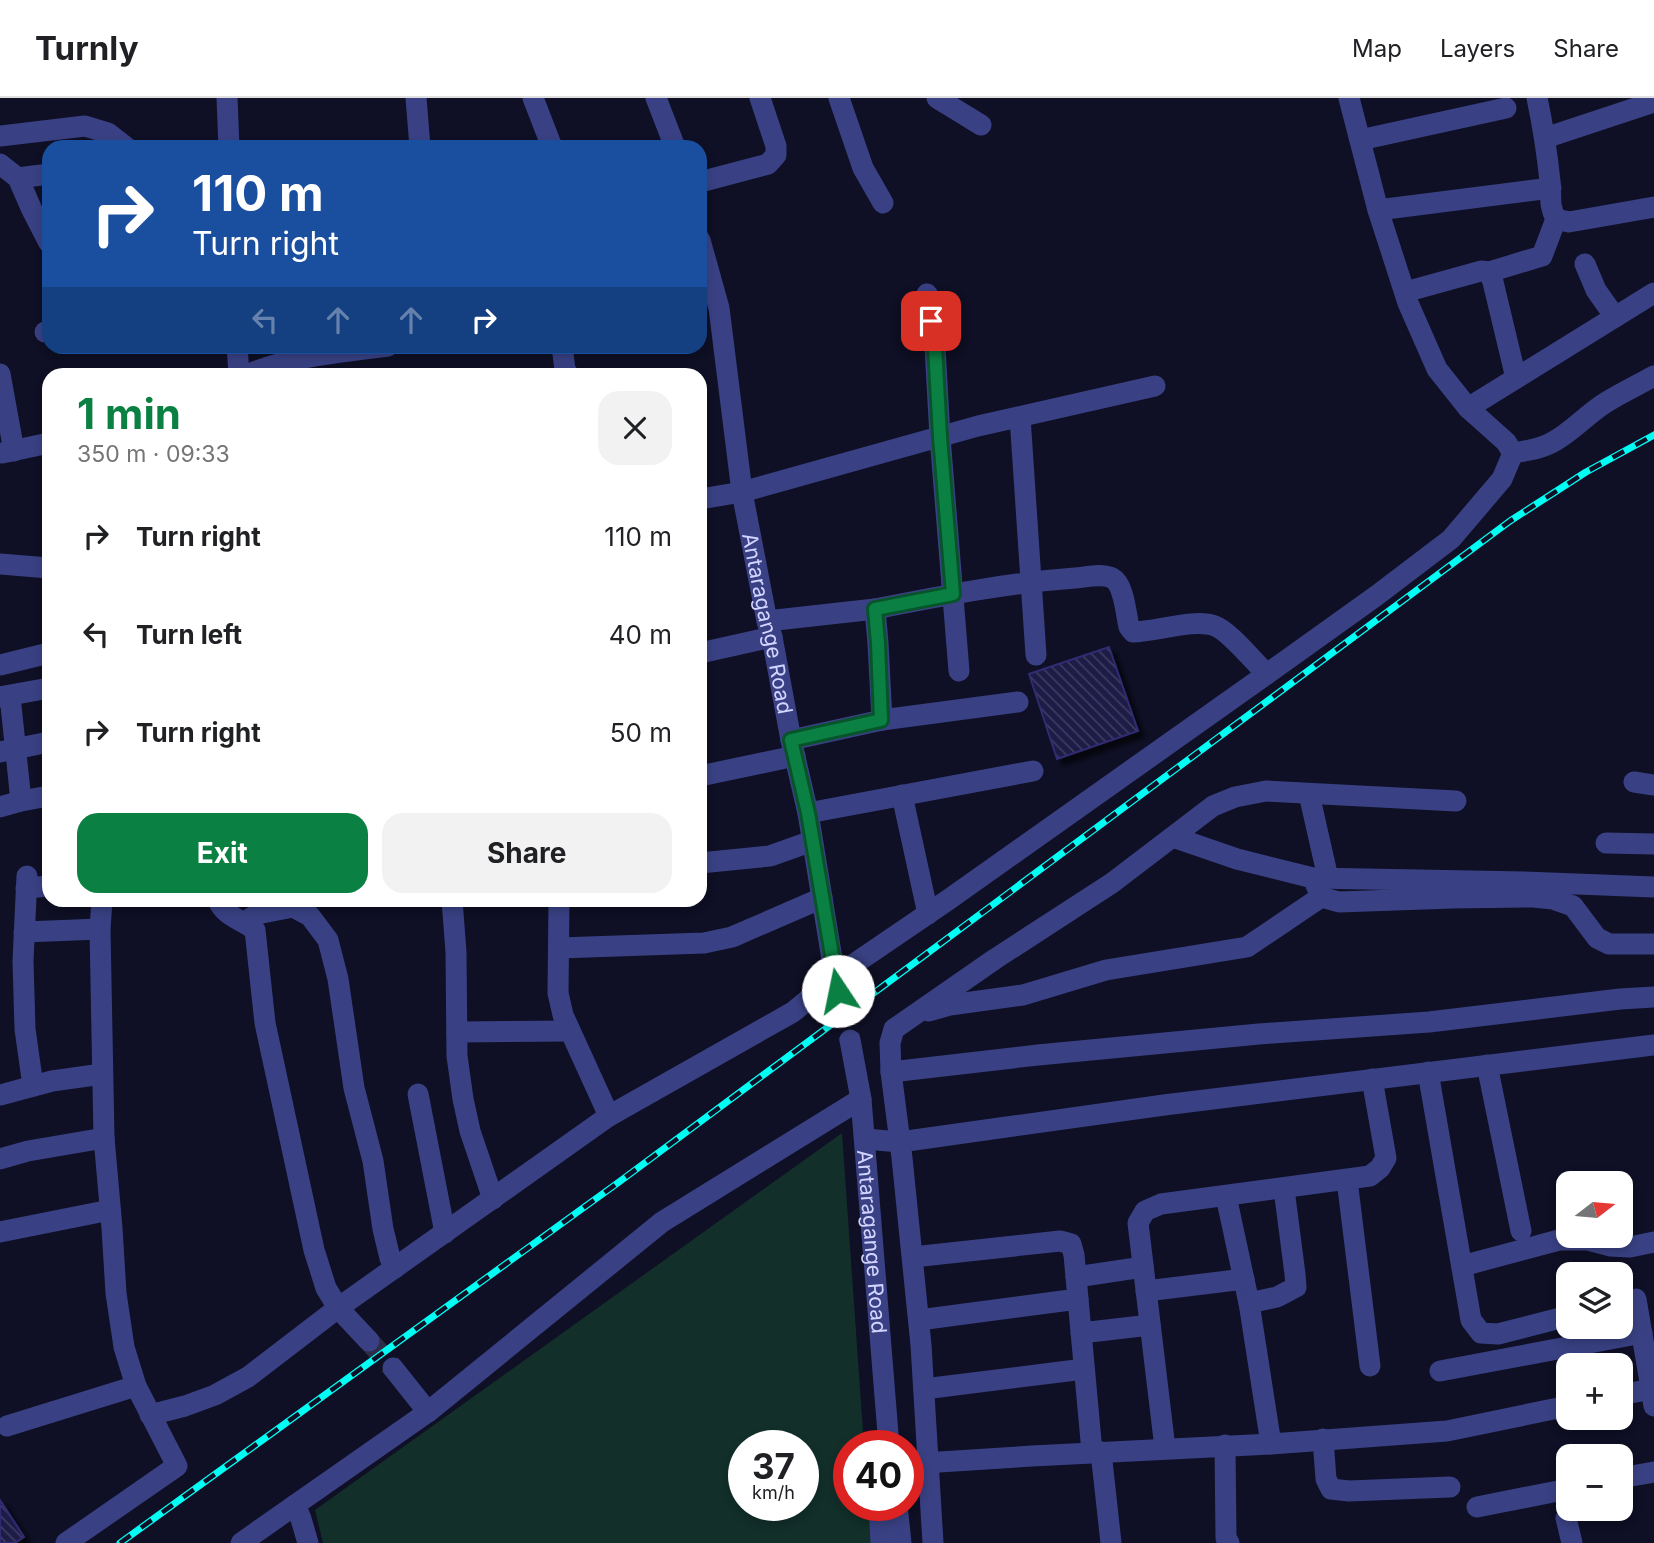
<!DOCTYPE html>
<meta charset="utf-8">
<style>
:root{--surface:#fff;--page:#f2f2f2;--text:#202124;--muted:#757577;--line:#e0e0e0;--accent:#0b8043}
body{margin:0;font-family:Inter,sans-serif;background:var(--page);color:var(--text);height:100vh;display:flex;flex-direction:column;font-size:26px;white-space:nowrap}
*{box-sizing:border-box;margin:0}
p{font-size:23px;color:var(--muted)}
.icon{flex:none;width:38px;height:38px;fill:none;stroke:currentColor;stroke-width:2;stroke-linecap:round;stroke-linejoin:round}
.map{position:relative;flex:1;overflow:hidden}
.drawer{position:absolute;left:42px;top:270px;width:665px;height:539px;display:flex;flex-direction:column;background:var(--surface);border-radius:21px;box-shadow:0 4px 10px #0003}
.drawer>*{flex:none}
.hud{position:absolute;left:42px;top:42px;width:665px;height:214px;border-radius:21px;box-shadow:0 4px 10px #0003;background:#1a4fa0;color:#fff;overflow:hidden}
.needle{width:46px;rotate:74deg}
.controls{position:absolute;left:1556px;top:1073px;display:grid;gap:14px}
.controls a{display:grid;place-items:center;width:77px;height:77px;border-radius:14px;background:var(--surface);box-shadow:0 4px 10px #0003;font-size:35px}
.speed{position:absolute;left:728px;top:1332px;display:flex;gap:14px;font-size:35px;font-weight:700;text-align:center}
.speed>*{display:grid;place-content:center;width:91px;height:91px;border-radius:50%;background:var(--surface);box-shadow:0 4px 10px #0003;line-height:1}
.speed small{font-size:18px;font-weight:400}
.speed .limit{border:10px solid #d22;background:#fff;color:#111}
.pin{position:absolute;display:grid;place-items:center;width:60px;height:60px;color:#fff;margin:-30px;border-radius:14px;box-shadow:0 4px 10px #0006}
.me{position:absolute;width:77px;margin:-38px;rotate:349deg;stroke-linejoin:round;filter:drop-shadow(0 0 5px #0008)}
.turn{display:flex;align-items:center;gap:24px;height:147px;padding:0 35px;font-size:32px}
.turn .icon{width:91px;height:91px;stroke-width:2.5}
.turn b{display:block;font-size:49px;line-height:60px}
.lanes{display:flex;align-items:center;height:66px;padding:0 35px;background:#0003;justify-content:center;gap:35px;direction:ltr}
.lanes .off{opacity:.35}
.round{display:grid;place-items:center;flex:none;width:74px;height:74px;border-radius:21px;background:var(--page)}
.head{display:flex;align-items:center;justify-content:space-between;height:119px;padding:0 35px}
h1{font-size:42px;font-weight:700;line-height:52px;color:var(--accent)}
.action{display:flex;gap:14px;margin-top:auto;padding:14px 35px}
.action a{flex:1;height:80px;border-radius:21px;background:var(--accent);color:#fff;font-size:28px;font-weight:700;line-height:80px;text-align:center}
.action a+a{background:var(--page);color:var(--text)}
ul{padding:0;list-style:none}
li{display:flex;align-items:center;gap:21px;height:98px;padding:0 35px}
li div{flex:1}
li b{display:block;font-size:26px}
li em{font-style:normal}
header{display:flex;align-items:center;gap:42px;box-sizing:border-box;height:98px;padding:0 35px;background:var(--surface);border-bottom:2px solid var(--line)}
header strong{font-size:33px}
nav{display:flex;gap:38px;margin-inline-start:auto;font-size:24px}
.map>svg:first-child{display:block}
.pitch{fill:#122f2a;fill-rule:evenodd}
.building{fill:url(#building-back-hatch);stroke:#312c72;stroke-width:2;filter:url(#shadow)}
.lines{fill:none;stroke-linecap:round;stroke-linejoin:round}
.minor-tunnel{stroke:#2c2d46;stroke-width:21;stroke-dasharray:21 10;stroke-linecap:butt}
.minor{stroke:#394184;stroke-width:21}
.rail-casing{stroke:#00fef5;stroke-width:7}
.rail{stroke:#0f0f25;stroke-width:4.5;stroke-dasharray:13;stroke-linecap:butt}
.route-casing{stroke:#07532c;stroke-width:18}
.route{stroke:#0b8043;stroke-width:12}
.labels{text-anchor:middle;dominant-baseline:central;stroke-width:7;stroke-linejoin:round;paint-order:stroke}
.street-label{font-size:21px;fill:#d3d4ff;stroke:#0f0f25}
</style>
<header>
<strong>Turnly</strong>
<nav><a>Map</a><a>Layers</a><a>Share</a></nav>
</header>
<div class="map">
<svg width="1654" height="1445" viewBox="0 0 1654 1445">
<defs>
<pattern id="building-back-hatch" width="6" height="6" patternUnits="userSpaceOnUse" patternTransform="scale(1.75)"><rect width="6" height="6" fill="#1e1b46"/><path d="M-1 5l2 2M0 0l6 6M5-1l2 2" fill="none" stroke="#3e3b62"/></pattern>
<filter id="shadow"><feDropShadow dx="6" dy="6" stdDeviation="2" flood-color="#0009"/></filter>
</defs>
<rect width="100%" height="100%" fill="#0f0f25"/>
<path class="pitch" d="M 842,1035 L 864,1347 L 849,1348 L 849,1407 L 869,1407 L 871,1445 L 323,1445 L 315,1412 ZM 744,1348 L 803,1348 L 803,1407 L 744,1407 Z"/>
<path class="building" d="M 1109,549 L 1138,633 L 1057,661 L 1029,576 Z
M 0,1402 L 24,1439 L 15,1445 L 0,1445 Z"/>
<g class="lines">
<path class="minor-tunnel" d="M 841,907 L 850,942
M 369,1243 L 393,1270"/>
<g class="minor">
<path d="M 227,0 L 229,49"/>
<path d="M 416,0 L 420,49"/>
<path d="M 533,0 L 552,49"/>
<path d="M 656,0 L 675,49"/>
<path d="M 839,0 L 863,70 L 883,105"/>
<path d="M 937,0 L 981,27"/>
<path d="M 1537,0 C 1543,28 1547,55 1550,83 C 1552,99 1548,106 1556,121 L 1569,124 L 1654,109"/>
<path d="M 0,38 L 85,28 L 108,35 L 126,49"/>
<path d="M 1545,40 L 1654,4"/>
<path d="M 1360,42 L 1506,10"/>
<path d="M 0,66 L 18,80 L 32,112 L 49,145"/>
<path d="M 18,80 L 49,76"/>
<path d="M 700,84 L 768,66 L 776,57 L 776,48 L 760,0"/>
<path d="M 1378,112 L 1551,90"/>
<path id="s1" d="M 700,142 L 719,210 L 742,394 L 767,523 L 772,539 L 791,642 L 808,715 L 835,879 L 841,907"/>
<path d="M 1585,166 L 1596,192 L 1615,219"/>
<path d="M 1489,174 L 1542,158 L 1556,121"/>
<path d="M 1405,194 L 1481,173 L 1489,174 L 1493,184 L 1516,280"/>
<path d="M 927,196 L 935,249 L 940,339 L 959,573"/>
<path d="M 45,234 L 49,234"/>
<path d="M 237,248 L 239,276"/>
<path d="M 562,248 L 565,272 L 568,276"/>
<path d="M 0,276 L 14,353"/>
<path d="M 249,276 C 292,258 342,254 388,248"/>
<path d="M 1468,310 L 1654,195"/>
<path d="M 1020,319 L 1036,557"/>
<path d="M 2,355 L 49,345"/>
<path d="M 1513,355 C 1526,353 1540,351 1551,345 C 1571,335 1586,317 1605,305 C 1621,295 1638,287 1654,278"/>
<path d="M 700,401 L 742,394 L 978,328 L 1155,288"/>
<path d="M 0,466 L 49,470"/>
<path d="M 767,523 L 875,511"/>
<path d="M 700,555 L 772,539"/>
<path d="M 0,567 L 49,555"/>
<path d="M 10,598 L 21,703"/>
<path d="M 0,599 L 49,590"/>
<path d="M 882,622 L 1018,604"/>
<path d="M 791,642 L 882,622 L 878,545 L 875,511 C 941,498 1007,485 1075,480 C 1086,479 1102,475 1112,480 C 1124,486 1126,516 1129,529 L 1133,534 C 1156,534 1194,520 1215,528 C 1228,532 1255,565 1267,576"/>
<path d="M 0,654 L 49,644"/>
<path d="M 700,678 L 795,658"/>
<path d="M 1634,684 L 1654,687"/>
<path d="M 1309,696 L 1328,780"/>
<path d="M 902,697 L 928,816"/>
<path d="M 0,709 L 21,703 L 49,698"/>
<path d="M 808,715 L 1033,673"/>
<path d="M 1173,739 L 1237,761 L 1313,780 L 1525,784 L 1654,789"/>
<path d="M 1606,745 L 1654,746"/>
<path d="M 700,765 L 770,758 L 812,743"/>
<path d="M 27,778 L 23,863 L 25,931 L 33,988"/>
<path d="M 1316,787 L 1321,799 L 1339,804 L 1452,800 L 1533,799 L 1553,801 L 1573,808 L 1597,840 L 1609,846 L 1654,846"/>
<path d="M 26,790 L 49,788"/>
<path d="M 218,802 C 224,818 242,822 255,832 L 265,925 L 314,1152 L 326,1190 L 338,1210 L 369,1243"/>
<path d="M 452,802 L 456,854 L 457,958 L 463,1001 L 470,1033 L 493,1101"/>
<path d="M 559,802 L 558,895 L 563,917 L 609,1018"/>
<path d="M 245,824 L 257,816 L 293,809 L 310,818 L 328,842 L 338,881 L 354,990 L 373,1063 L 383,1131 L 390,1160 L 395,1170"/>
<path d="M 24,834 L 100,831"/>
<path d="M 559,850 L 704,845 L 732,839 L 822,800"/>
<path d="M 929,913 L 950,907 L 1023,897 L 1106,872 L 1247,849 L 1321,799"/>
<path d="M 457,934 L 570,933"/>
<path id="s2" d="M 850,942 L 861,1001 L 889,1348"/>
<path d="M 1487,967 L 1521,1133"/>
<path d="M 891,974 L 1038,957 L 1259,936 L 1429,924 L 1620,901 L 1654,899"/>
<path d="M 1428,974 L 1471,1222 L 1481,1235 L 1498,1236 L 1568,1218"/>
<path d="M 418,996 L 445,1135"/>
<path d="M 0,997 L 52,983 L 102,976"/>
<path d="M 865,1041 L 900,1044 L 1164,1007 L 1654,947"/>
<path d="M 0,1061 L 28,1053 L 104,1040"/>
<path d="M 1347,1082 L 1370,1268"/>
<path d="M 1226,1098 L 1249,1205 L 1271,1346"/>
<path d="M 0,1134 L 110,1112"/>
<path d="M 913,1159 L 1060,1143 L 1071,1146 L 1074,1157 L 1092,1354"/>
<path d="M 1462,1168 L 1559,1142 L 1588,1142 L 1611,1148 L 1630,1149 L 1654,1144"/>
<path d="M 1076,1179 L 1143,1169"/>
<path d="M 1146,1193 L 1244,1181"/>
<path d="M 1636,1201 L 1654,1308"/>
<path d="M 1249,1205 L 1277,1199 L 1296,1189 L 1295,1176 L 1284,1091"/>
<path d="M 919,1222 L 1078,1201"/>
<path d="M 1081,1235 L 1150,1227"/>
<path d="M 393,1270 L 428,1314"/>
<path d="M 1440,1273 L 1642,1235"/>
<path d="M 924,1291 L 1084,1271"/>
<path d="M 1620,1297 L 1652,1291"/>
<path d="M 150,1317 L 185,1308 L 215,1297 L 248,1279 L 338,1210 L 609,1018 L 793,914 L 835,879 L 948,802 L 1267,576 L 1376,498 L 1451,441 L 1502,381 L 1513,355 L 1506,344 L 1468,310 L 1437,271 L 1408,205 L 1378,112 L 1349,0"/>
<path d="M 7,1328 L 136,1288"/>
<path d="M 1323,1341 L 1326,1381 L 1331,1391 L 1349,1393 L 1450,1389"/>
<path d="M 1225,1347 L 1226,1440 L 1229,1445"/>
<path d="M 1165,1350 L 1138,1125 L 1145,1113 L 1161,1106 L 1370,1078 L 1380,1070 L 1386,1060 L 1372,981"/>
<path d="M 1101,1354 L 1111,1445"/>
<path d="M 908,1366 L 1032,1358 L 1271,1346 L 1447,1333 L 1568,1308"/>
<path d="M 1620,1380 L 1654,1374"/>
<path d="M 879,1407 L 881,1445"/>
<path d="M 897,1407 L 901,1445"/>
<path d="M 1477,1409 L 1568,1391"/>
<path d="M 1566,1420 L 1572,1445"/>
<path d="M 66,1445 L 177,1368 L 136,1288 L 124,1249 L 116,1195 L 112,1130 L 104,1040 L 100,831 L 102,802"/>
<path d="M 241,1445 L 295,1407"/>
<path d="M 308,1445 L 301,1421 L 295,1407 L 428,1314 L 662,1124 L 861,1001"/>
<path d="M 933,1445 L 921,1247 L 902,1060 L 891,974 L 890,945 L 894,931 L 995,861 L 1112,785 L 1213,708 L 1235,699 L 1266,693 L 1456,703"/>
</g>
<g class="rail-casing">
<path id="rail" d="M 120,1445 L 619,1084 L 1510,423 L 1586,374 L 1654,337"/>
</g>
<use href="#rail" class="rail"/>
</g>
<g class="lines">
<g class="route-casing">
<path id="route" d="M 838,893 L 808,715 L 791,642 L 881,622 L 878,545 L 875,511 L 953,496 L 940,339 L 935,249 L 931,223"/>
</g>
<use href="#route" class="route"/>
</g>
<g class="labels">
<g class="street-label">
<text stroke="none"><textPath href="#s1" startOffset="390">Antaragange Road</textPath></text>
<text stroke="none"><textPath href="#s2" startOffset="203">Antaragange Road</textPath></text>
</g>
</g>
</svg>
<div class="controls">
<a><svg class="needle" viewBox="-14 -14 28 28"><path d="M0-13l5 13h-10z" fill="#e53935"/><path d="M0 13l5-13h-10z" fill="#757577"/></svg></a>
<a><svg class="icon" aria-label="layers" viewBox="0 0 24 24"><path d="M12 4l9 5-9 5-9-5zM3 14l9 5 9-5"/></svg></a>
<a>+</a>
<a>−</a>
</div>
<div class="speed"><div>37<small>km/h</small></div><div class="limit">40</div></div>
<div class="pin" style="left:931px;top:223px;background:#d93025"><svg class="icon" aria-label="arrive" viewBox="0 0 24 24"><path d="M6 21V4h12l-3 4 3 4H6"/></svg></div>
<svg class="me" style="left:838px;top:893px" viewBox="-20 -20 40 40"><circle r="19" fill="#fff"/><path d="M0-13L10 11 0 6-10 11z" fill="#0b8043"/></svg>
<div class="hud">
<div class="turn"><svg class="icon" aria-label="right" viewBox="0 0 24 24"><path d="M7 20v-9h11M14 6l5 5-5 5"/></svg><div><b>110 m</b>Turn right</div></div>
<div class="lanes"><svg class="icon off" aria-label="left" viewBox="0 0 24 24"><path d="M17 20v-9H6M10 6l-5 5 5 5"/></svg><svg class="icon off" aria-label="ahead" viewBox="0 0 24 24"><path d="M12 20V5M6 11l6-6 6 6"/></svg><svg class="icon off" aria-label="ahead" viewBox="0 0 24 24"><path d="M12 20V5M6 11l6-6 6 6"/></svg><svg class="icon" aria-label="right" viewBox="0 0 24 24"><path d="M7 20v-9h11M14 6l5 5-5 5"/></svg></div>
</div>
<section class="drawer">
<div class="head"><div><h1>1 min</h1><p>350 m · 09:33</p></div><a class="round"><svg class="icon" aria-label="close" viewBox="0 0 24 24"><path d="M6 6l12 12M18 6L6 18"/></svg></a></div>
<ul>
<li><svg class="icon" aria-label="right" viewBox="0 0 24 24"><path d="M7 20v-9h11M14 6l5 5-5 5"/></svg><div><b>Turn right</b></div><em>110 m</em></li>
<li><svg class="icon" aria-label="left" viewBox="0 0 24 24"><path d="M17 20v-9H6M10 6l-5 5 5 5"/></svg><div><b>Turn left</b></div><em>40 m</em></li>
<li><svg class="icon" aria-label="right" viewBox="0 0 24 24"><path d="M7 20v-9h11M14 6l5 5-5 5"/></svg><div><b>Turn right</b></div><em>50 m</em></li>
</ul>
<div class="action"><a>Exit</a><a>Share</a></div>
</section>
</div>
